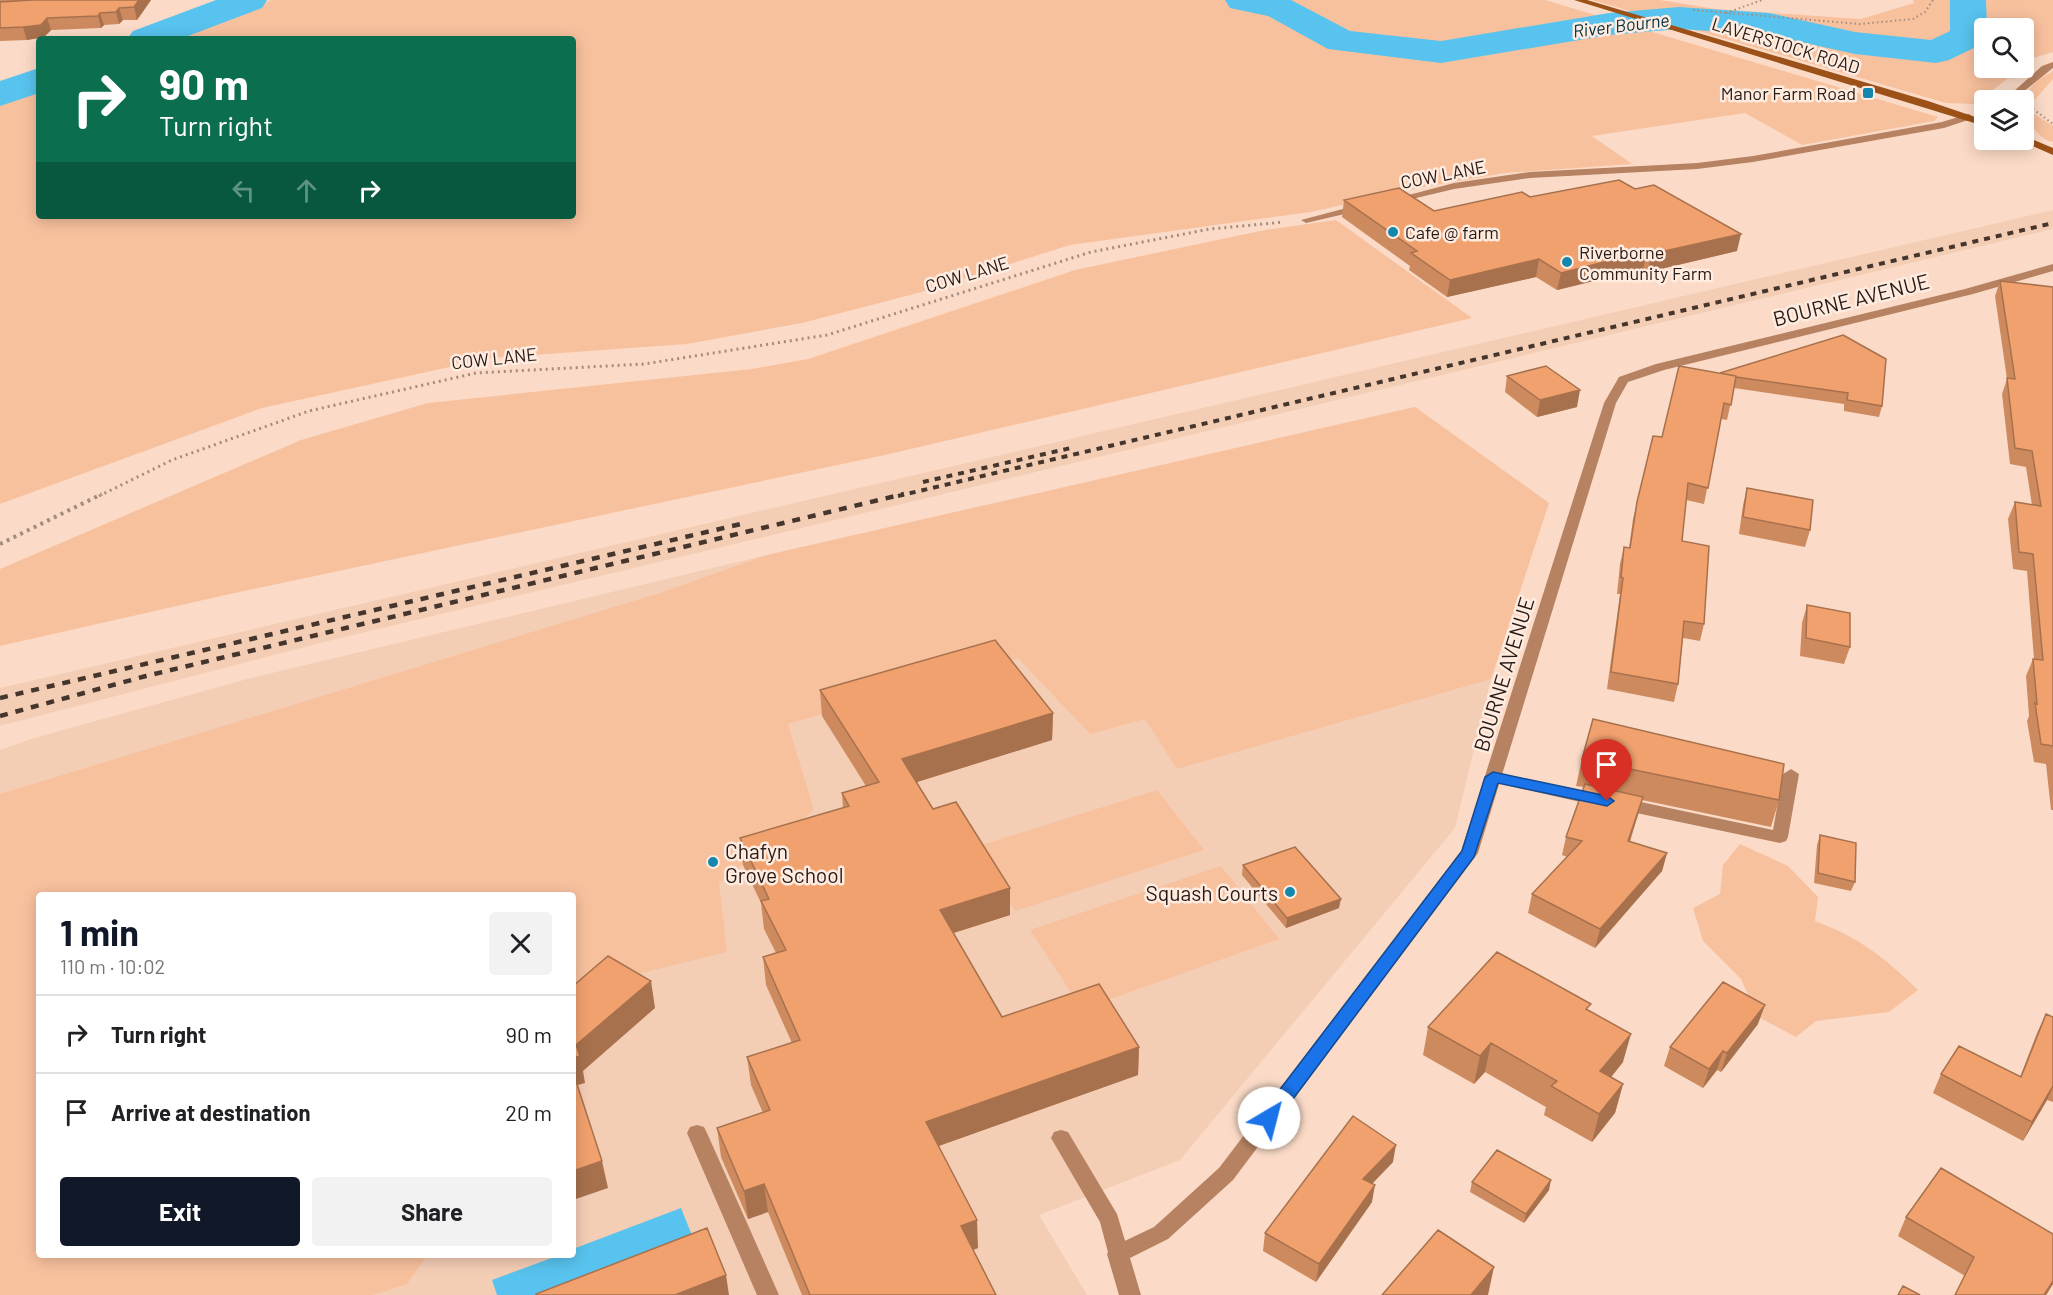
<!DOCTYPE html>
<meta charset="utf-8">
<style>
:root{--surface:#fff;--page:#f2f2f2;--text:#202124;--muted:#757577;--line:#e0e0e0;--accent:#111827}
body{margin:0;font-family:Barlow,sans-serif;background:var(--page);color:var(--text);height:100vh;display:flex;flex-direction:column;font-size:22px;white-space:nowrap}
*{box-sizing:border-box;margin:0}
p{font-size:20px;color:var(--muted)}
.icon{flex:none;width:33px;height:33px;fill:none;stroke:currentColor;stroke-width:2;stroke-linecap:round;stroke-linejoin:round}
.map{position:relative;flex:1;overflow:hidden}
.details{position:absolute;left:36px;top:892px;width:540px;height:366px;display:flex;flex-direction:column;background:var(--surface);border-radius:6px;box-shadow:0 3px 15px #0003}
.details>*{flex:none}
.banner{position:absolute;left:36px;top:36px;width:540px;height:183px;border-radius:6px;box-shadow:0 3px 15px #0003;background:#0b6e4f;color:#fff;overflow:hidden}
.fabs{position:absolute;left:1974px;top:18px;display:grid;gap:12px}
.fabs a{display:grid;place-items:center;width:60px;height:60px;border-radius:6px;background:var(--surface);box-shadow:0 3px 15px #0003;font-size:30px}
.pin{position:absolute;display:grid;place-items:center;width:51px;height:51px;color:#fff;margin:-62px -26px;border-radius:50% 50% 50% 0;rotate:-45deg;box-shadow:0 0 6px #0007}
.pin .icon{rotate:45deg}
.me{position:absolute;width:66px;margin:-33px;rotate:37deg;stroke-linejoin:round;filter:drop-shadow(0 0 4px #0008)}
.turn{display:flex;align-items:center;gap:21px;height:126px;padding:0 24px;font-size:27px}
.turn .icon{width:78px;height:78px;stroke-width:2.5}
.turn b{display:block;font-size:42px;line-height:51px}
.lanes{display:flex;align-items:center;height:57px;padding:0 24px;background:#0003;justify-content:center;gap:30px;direction:ltr}
.lanes .off{opacity:.35}
.round{display:grid;place-items:center;flex:none;width:63px;height:63px;border-radius:6px;background:var(--page)}
.summary{display:flex;align-items:center;justify-content:space-between;height:102px;padding:0 24px}
h1{font-size:36px;font-weight:700;line-height:45px;color:var(--accent)}
.button{display:flex;gap:12px;margin-top:auto;padding:12px 24px}
.button a{flex:1;height:69px;border-radius:6px;background:var(--accent);color:#fff;font-size:24px;font-weight:700;line-height:69px;text-align:center}
.button a+a{background:var(--page);color:var(--text)}
ul{padding:0;list-style:none}
li{display:flex;align-items:center;gap:18px;height:78px;padding:0 24px;border-top:2px solid var(--line)}
li div{flex:1}
li b{display:block;font-size:22px}
li em{font-style:normal}
.map>svg:first-child{display:block}
.built{fill:#f4cdb5;fill-rule:evenodd}
.green{fill:#f8c19e}
.water{fill:#58c3ee}
.lines{fill:none;stroke-linecap:round;stroke-linejoin:round}
.river{fill:#58c3ee;fill-rule:evenodd}
.path-far2{stroke:#a38c7d;stroke-width:2;stroke-dasharray:1.5 3;stroke-linecap:butt}
.path-far1{stroke:#a38c7d;stroke-width:3;stroke-dasharray:2 4;stroke-linecap:butt}
.path{stroke:#a38c7d;stroke-width:4;stroke-dasharray:3 4.5;stroke-linecap:butt}
.lane{fill:#b68261;fill-rule:evenodd}
.street{fill:#b68261;fill-rule:evenodd}
.secondary{fill:#9b5117;fill-rule:evenodd}
.rail-far1{stroke:#45362d;stroke-width:4;stroke-dasharray:6 6;stroke-linecap:butt}
.rail{stroke:#45362d;stroke-width:4.5;stroke-dasharray:8 8;stroke-linecap:butt}
.wall{fill:#ce8a5f}
.shaded-wall{fill:#a8714d}
.building{fill:#f0a16e;stroke:#a8714d;stroke-width:1.5}
.route{fill:#1a73e8;stroke:#114b97;stroke-width:1.5}
.poi-dot{fill:#1587ac;stroke:#ffebdf;stroke-width:2}
.labels{text-anchor:middle;dominant-baseline:central;stroke-width:5;stroke-linejoin:round;paint-order:stroke}
.far-water-label{font-size:18px;font-style:italic;fill:#003041;stroke:#ffebdf}
.far-street-label{font-size:18px;fill:#271b14;stroke:#ffebdf}
.far-poi-label{font-size:18px;fill:#271b14;stroke:#ffebdf;text-anchor:start}
.street-label{font-size:21px;fill:#271b14;stroke:#ffebdf}
.poi-label{font-size:21px;fill:#271b14;stroke:#ffebdf;text-anchor:start}
</style>
<div class="map">
<svg width="2053" height="1295" viewBox="0 0 2053 1295">
<rect width="100%" height="100%" fill="#fbdbc7"/>
<path class="built" d="M 2053,210 L 2053,229 L 324,642 L 0,726 L 0,688 Z
M 1415,407 L 1549,503 L 1491,679 L 1455,828 L 1180,1160 L 1039,1215 L 1087,1295 L 0,1295 L 0,750 L 34,738 L 251,678 L 767,555 ZM 39,896 L 573,896 L 573,1256 L 39,1256 Z"/>
<path class="green" d="M 272,0 L 1545,0 L 1938,117 L 1934,121 L 1802,145 L 1745,113 L 1592,136 L 1632,164 L 1505,173 L 1418,188 L 1311,212 L 1070,245 L 918,293 L 802,323 L 687,344 L 491,358 L 262,408 L 0,504 L 0,101 L 39,86 L 39,216 L 573,216 L 573,39 L 163,39 Z
M 1592,0 L 1660,0 L 1716,9 L 1861,19 L 1914,3 L 1913,0 L 2053,0 L 2053,52 L 2030,59 L 2024,65 L 2024,28 L 1984,28 L 1984,68 L 2021,68 L 1975,104 L 1946,103 Z
M 2053,71 L 2053,79 L 2024,112 L 2024,100 L 2019,100 L 2038,80 Z
M 2033,113 L 2053,126 L 2053,142 C 2042,141 2031,127 2028,116 Z
M 1336,220 L 1472,318 L 885,455 L 230,594 L 0,646 L 0,569 L 301,440 L 428,403 L 752,369 L 808,359 L 1075,270 L 1265,230 Z
M 1415,407 L 1549,503 L 1491,679 L 1177,769 L 1145,719 L 1090,734 L 1018,658 L 788,724 L 814,810 L 719,883 L 727,952 L 613,980 L 573,1003 L 573,896 L 39,896 L 39,1256 L 427,1256 L 407,1284 L 373,1295 L 0,1295 L 0,794 L 660,593 L 767,555 Z
M 1157,790 L 1204,850 L 1015,911 L 975,847 Z
M 1740,844 L 1788,866 L 1818,897 L 1815,921 C 1860,938 1884,957 1918,990 L 1889,1012 L 1816,1021 L 1796,1037 L 1758,1017 L 1741,979 L 1703,941 L 1693,908 L 1720,894 L 1723,865 Z
M 1221,866 L 1279,939 L 1082,1009 L 1030,930 Z"/>
<path class="water" d="M 681,1208 L 701,1258 L 606,1295 L 497,1295 L 492,1280 L 557,1256 L 573,1256 L 573,1249 Z"/>
<g class="lines">
<path class="river" d="M 216,0 L 267,0 L 262,8 L 180,39 L 127,39 L 133,31 Z
M 1225,0 L 1291,0 L 1350,31 L 1441,41 L 1609,13 L 1679,7 L 1769,13 L 1855,32 L 1931,40 L 1950,31 L 1950,0 L 1986,0 L 1987,28 L 1984,28 L 1982,44 L 1949,60 L 1936,63 L 1855,54 L 1769,35 L 1679,29 L 1609,35 L 1441,63 L 1328,49 L 1268,16 L 1230,8 Z
M 39,68 L 39,93 L 0,106 L 0,81 Z"/>
<path class="path-far2" d="M 1693,10 L 1860,24 L 1913,19 L 1925,12 L 1933,0
M 1726,13 L 1762,0
M 2033,109 L 2053,124"/>
<path class="path-far1" d="M 99,496 L 172,460 L 309,411 L 476,373 L 644,364 L 827,335 L 1091,252 L 1210,229 L 1284,222"/>
<path class="path" d="M 0,544 L 102,494"/>
<path class="lane" d="M 1968,114 L 1971,115 L 1971,119 L 1944,128 L 1753,162 L 1697,169 L 1530,178 L 1454,189 L 1391,204 L 1386,201 L 1454,183 L 1530,172 L 1697,163 L 1753,156 L 1942,122 Z
M 1362,204 L 1366,205 L 1366,209 L 1306,223 L 1301,220 Z
M 1791,769 L 1799,774 L 1788,837 L 1786,841 L 1780,843 L 1622,810 L 1616,808 L 1614,804 L 1616,800 L 1622,798 L 1773,830 L 1783,774 Z
M 1493,772 L 1598,794 L 1604,796 L 1606,800 L 1604,804 L 1598,806 L 1487,781 L 1485,777 Z
M 697,1125 L 704,1127 L 707,1133 L 779,1295 L 757,1295 L 687,1133 L 690,1127 Z
M 1061,1130 L 1068,1132 L 1117,1214 L 1129,1254 L 1126,1260 L 1118,1263 L 1110,1260 L 1100,1222 L 1051,1138 L 1054,1132 Z"/>
<path class="street" d="M 2053,62 L 2053,68 L 2013,100 L 2004,100 L 2042,66 Z
M 1984,113 L 1984,119 L 1975,122 L 1970,119 Z
M 2053,264 L 2053,271 L 1973,294 L 1664,370 L 1628,382 L 1616,403 L 1478,853 L 1233,1180 L 1168,1239 L 1130,1258 L 1141,1295 L 1119,1295 L 1107,1254 L 1110,1248 L 1154,1227 L 1219,1168 L 1461,851 L 1604,403 L 1619,377 L 1656,364 L 1965,289 Z"/>
<path class="secondary" d="M 1574,0 L 1587,0 L 1928,101 L 1984,120 L 1984,126 Z
M 2024,136 L 2053,148 L 2053,155 L 2021,141 Z"/>
<path class="rail-far1" d="M 923,482 L 1075,447
M 898,496 L 2053,223"/>
<path class="rail" d="M 0,698 L 745,523
M 0,716 L 146,676 L 904,494"/>
</g>
<path class="wall" d="M 0,0 L 151,0 L 137,20 L 123,20 L 119,24 L 104,25 L 101,28 L 51,30 L 44,37 L 27,40 L 0,41 Z
M 1530,197 L 1737,251 L 1648,272 L 1643,269 L 1557,290 L 1536,277 L 1447,297 L 1409,270 L 1410,266 L 1342,217 L 1344,200 L 1434,211 Z
M 2000,281 L 2053,287 L 2053,810 L 2051,810 L 2046,764 L 2034,762 L 2027,721 L 2029,716 L 2026,676 L 2033,659 L 2034,659 L 2027,571 L 2013,569 L 2008,519 L 2015,502 L 2032,505 L 2026,467 L 2010,464 L 2002,394 L 2007,379 L 1995,296 Z
M 1843,335 L 1882,406 L 1879,417 L 1844,411 L 1844,404 L 1734,388 L 1727,420 L 1721,419 L 1704,504 L 1686,500 L 1682,541 L 1704,624 L 1700,641 L 1683,638 L 1678,684 L 1674,702 L 1607,689 L 1620,594 L 1617,594 L 1620,564 L 1624,547 L 1629,548 L 1633,519 L 1653,436 L 1662,437 L 1720,373 Z
M 1507,376 L 1577,407 L 1537,417 L 1505,392 Z
M 1747,488 L 1810,530 L 1805,547 L 1739,534 L 1743,505 Z
M 1807,605 L 1850,647 L 1844,664 L 1800,656 L 1802,623 Z
M 820,690 L 1053,713 L 1052,740 L 917,782 L 933,809 L 1010,888 L 1010,915 L 953,933 L 1002,1017 L 1139,1047 L 1138,1075 L 939,1146 L 978,1248 L 973,1250 L 996,1295 L 802,1295 L 768,1212 L 748,1219 L 721,1157 L 717,1128 L 763,1113 L 751,1085 L 747,1057 L 792,1043 L 766,985 L 763,957 L 776,953 L 764,929 L 761,903 L 743,865 L 740,838 L 843,808 L 842,793 L 866,786 L 822,716 Z
M 1582,759 L 1779,800 L 1771,827 L 1642,800 L 1630,842 L 1667,853 L 1662,871 L 1595,948 L 1528,913 L 1532,894 L 1567,857 L 1562,855 L 1566,837 L 1584,787 L 1576,786 Z
M 1820,835 L 1855,882 L 1851,891 L 1814,883 L 1817,845 Z
M 1243,865 L 1339,908 L 1286,928 L 1242,875 Z
M 1589,1011 L 1623,1062 L 1611,1077 L 1623,1084 L 1615,1113 L 1592,1142 L 1544,1115 L 1546,1107 L 1485,1072 L 1474,1084 L 1423,1055 L 1428,1027 Z
M 2046,1014 L 2053,1017 L 2053,1102 L 2047,1100 L 2023,1141 L 1933,1093 L 1941,1074 L 2020,1077 L 2037,1033 Z
M 1758,1024 L 1721,1072 L 1717,1070 L 1703,1088 L 1664,1066 L 1670,1047 Z
M 1393,1162 L 1372,1184 L 1372,1202 L 1316,1282 L 1263,1251 L 1265,1233 Z
M 1472,1182 L 1549,1190 L 1524,1223 L 1470,1192 Z
M 1906,1217 L 2053,1234 L 2053,1284 L 2046,1295 L 1965,1276 L 1898,1236 Z"/>
<path class="shaded-wall" d="M 139,0 L 151,0 L 137,20 L 134,7 Z
M 119,8 L 123,20 L 119,24 L 116,12 Z
M 100,13 L 104,25 L 101,28 L 98,16 Z
M 47,18 L 51,30 L 44,37 L 27,40 L 23,27 Z
M 1741,234 L 1737,251 L 1648,272 L 1651,254 Z
M 1647,251 L 1643,269 L 1557,290 L 1561,273 Z
M 1539,259 L 1536,277 L 1447,297 L 1450,280 Z
M 1580,390 L 1577,407 L 1537,417 L 1540,400 Z
M 1053,713 L 1052,740 L 904,786 L 902,759 Z
M 1643,797 L 1638,815 L 1623,860 L 1628,841 Z
M 1667,853 L 1662,871 L 1595,948 L 1600,929 Z
M 1010,888 L 1010,915 L 941,937 L 940,910 Z
M 1341,899 L 1339,908 L 1286,928 L 1287,918 Z
M 651,981 L 655,1008 L 583,1071 L 585,1083 L 574,1086 L 573,1080 L 573,1058 L 576,1045 Z
M 1765,1005 L 1758,1024 L 1721,1072 L 1727,1053 Z
M 1631,1034 L 1623,1062 L 1593,1100 L 1600,1071 Z
M 1491,1043 L 1485,1072 L 1474,1084 L 1480,1056 Z
M 1139,1047 L 1138,1075 L 927,1150 L 926,1122 Z
M 1723,1051 L 1717,1070 L 1703,1088 L 1709,1069 Z
M 1623,1084 L 1615,1113 L 1592,1142 L 1599,1114 Z
M 2053,1086 L 2047,1100 L 2023,1141 L 2032,1122 Z
M 1396,1145 L 1393,1162 L 1360,1196 L 1363,1179 Z
M 602,1161 L 608,1188 L 573,1200 L 573,1171 Z
M 1551,1180 L 1549,1190 L 1524,1223 L 1526,1214 Z
M 764,1184 L 768,1212 L 748,1219 L 744,1191 Z
M 1375,1185 L 1372,1202 L 1316,1282 L 1319,1264 Z
M 977,1220 L 978,1248 L 962,1254 L 961,1226 Z
M 1494,1267 L 1488,1295 L 1471,1295 Z
M 726,1275 L 729,1295 L 675,1295 Z
M 2053,1281 L 2053,1284 L 2046,1295 L 2044,1295 Z"/>
<path class="building" d="M 32,0 L 139,0 L 134,7 L 119,8 L 116,12 L 100,13 L 98,16 L 47,18 L 41,25 L 23,27 L 0,28 L 0,2 Z
M 1619,180 L 1635,189 L 1654,185 L 1741,234 L 1651,254 L 1647,251 L 1561,273 L 1539,259 L 1450,280 L 1411,253 L 1417,251 L 1344,200 L 1399,188 L 1434,211 L 1522,192 L 1530,197 Z
M 2000,281 L 2053,287 L 2053,746 L 2041,744 L 2035,703 L 2037,704 L 2033,659 L 2043,660 L 2033,554 L 2019,552 L 2015,502 L 2041,506 L 2032,451 L 2015,448 L 2007,378 L 2015,379 Z
M 1843,335 L 1886,359 L 1882,406 L 1847,400 L 1848,393 L 1736,377 L 1736,376 L 1720,373 Z
M 1546,366 L 1580,390 L 1540,400 L 1507,376 Z
M 1679,366 L 1736,376 L 1731,405 L 1724,403 L 1708,488 L 1688,483 L 1682,541 L 1709,546 L 1704,624 L 1684,621 L 1678,684 L 1611,672 L 1623,578 L 1621,577 L 1624,547 L 1630,548 L 1637,502 L 1653,436 L 1662,437 Z
M 1747,488 L 1813,500 L 1810,530 L 1743,517 Z
M 1807,605 L 1850,613 L 1850,647 L 1806,638 Z
M 995,640 L 1053,713 L 902,759 L 933,809 L 956,802 L 1010,888 L 940,910 L 1002,1017 L 1099,984 L 1139,1047 L 926,1122 L 977,1220 L 961,1226 L 996,1295 L 810,1295 L 764,1184 L 744,1191 L 717,1128 L 770,1110 L 747,1057 L 800,1040 L 763,957 L 786,950 L 761,901 L 769,899 L 740,838 L 849,806 L 842,793 L 879,782 L 820,690 Z
M 1593,719 L 1784,764 L 1779,800 L 1582,759 Z
M 1585,784 L 1643,797 L 1628,841 L 1667,853 L 1600,929 L 1532,894 L 1582,841 L 1566,837 Z
M 1820,835 L 1856,843 L 1855,882 L 1818,873 Z
M 1295,847 L 1341,899 L 1287,918 L 1243,865 Z
M 1497,952 L 1591,1004 L 1586,1009 L 1631,1034 L 1600,1071 L 1623,1084 L 1599,1114 L 1551,1086 L 1557,1081 L 1491,1043 L 1480,1056 L 1428,1027 Z
M 608,956 L 651,981 L 576,1045 L 580,1056 L 573,1058 L 573,986 Z
M 1723,982 L 1765,1005 L 1727,1053 L 1723,1051 L 1709,1069 L 1670,1047 Z
M 2046,1014 L 2053,1017 L 2053,1086 L 2032,1122 L 1941,1074 L 1959,1046 L 2021,1077 Z
M 573,1072 L 602,1161 L 573,1171 Z
M 1353,1116 L 1396,1145 L 1363,1179 L 1375,1185 L 1319,1264 L 1265,1233 Z
M 1497,1150 L 1551,1180 L 1526,1214 L 1472,1182 Z
M 1941,1168 L 2053,1234 L 2053,1281 L 2044,1295 L 1955,1295 L 1974,1257 L 1906,1217 Z
M 707,1228 L 726,1275 L 675,1295 L 536,1295 L 536,1294 Z
M 1438,1230 L 1494,1267 L 1471,1295 L 1382,1295 Z
M 1903,1286 L 1920,1295 L 1898,1295 Z"/>
<path class="route" d="M 1493,772 L 1607,796 L 1614,801 L 1607,806 L 1498,783 L 1474,857 L 1275,1123 L 1269,1125 L 1262,1123 L 1260,1118 L 1262,1113 L 1462,851 L 1485,777 Z"/>
<g class="poi-dot">
<rect x="1862" y="87" width="12" height="12" rx="3"/>
<circle cx="1393" cy="232" r="6"/>
<circle cx="1567" cy="262" r="6"/>
<circle cx="713" cy="862" r="6"/>
<circle cx="1290" cy="892" r="6"/>
</g>
<g class="labels">
<g class="far-water-label">
<text transform="translate(1621 25) rotate(-7)">River Bourne</text>
</g>
<g class="far-street-label">
<text transform="translate(1786 45) rotate(17)">LAVERSTOCK ROAD</text>
<text transform="translate(1443 174) rotate(-11)">COW LANE</text>
<text transform="translate(967 274) rotate(-17)">COW LANE</text>
<text transform="translate(494 358) rotate(-6)">COW LANE</text>
</g>
<g class="far-poi-label">
<text x="1856" y="93" text-anchor="end">Manor Farm Road</text>
<text x="1405" y="232">Cafe @ farm</text>
<text x="1579" y="252">Riverborne<tspan x="1579" dy="21">Community Farm</tspan></text>
</g>
<g class="street-label">
<text transform="translate(1851 299) rotate(-14)">BOURNE AVENUE</text>
<text transform="translate(1503 674) rotate(-73)">BOURNE AVENUE</text>
</g>
<g class="poi-label">
<text x="725" y="850">Chafyn<tspan x="725" dy="24">Grove School</tspan></text>
<text x="1278" y="892" text-anchor="end">Squash Courts</text>
</g>
</g>
</svg>
<div class="fabs">
<a><svg class="icon" aria-label="search" viewBox="0 0 24 24"><circle cx="10" cy="10" r="6"/><path d="M15 15l6 6"/></svg></a>
<a><svg class="icon" aria-label="layers" viewBox="0 0 24 24"><path d="M12 4l9 5-9 5-9-5zM3 14l9 5 9-5"/></svg></a>
</div>
<div class="pin" style="left:1607px;top:801px;background:#d93025"><svg class="icon" aria-label="arrive" viewBox="0 0 24 24"><path d="M6 21V4h12l-3 4 3 4H6"/></svg></div>
<svg class="me" style="left:1269px;top:1118px" viewBox="-20 -20 40 40"><circle r="19" fill="#fff"/><path d="M0-13L10 11 0 6-10 11z" fill="#1a73e8"/></svg>
<div class="banner">
<div class="turn"><svg class="icon" aria-label="right" viewBox="0 0 24 24"><path d="M7 20v-9h11M14 6l5 5-5 5"/></svg><div><b>90 m</b>Turn right</div></div>
<div class="lanes"><svg class="icon off" aria-label="left" viewBox="0 0 24 24"><path d="M17 20v-9H6M10 6l-5 5 5 5"/></svg><svg class="icon off" aria-label="ahead" viewBox="0 0 24 24"><path d="M12 20V5M6 11l6-6 6 6"/></svg><svg class="icon" aria-label="right" viewBox="0 0 24 24"><path d="M7 20v-9h11M14 6l5 5-5 5"/></svg></div>
</div>
<section class="details">
<div class="summary"><div><h1>1 min</h1><p>110 m · 10:02</p></div><a class="round"><svg class="icon" aria-label="close" viewBox="0 0 24 24"><path d="M6 6l12 12M18 6L6 18"/></svg></a></div>
<ul>
<li><svg class="icon" aria-label="right" viewBox="0 0 24 24"><path d="M7 20v-9h11M14 6l5 5-5 5"/></svg><div><b>Turn right</b></div><em>90 m</em></li>
<li><svg class="icon" aria-label="arrive" viewBox="0 0 24 24"><path d="M6 21V4h12l-3 4 3 4H6"/></svg><div><b>Arrive at destination</b></div><em>20 m</em></li>
</ul>
<div class="button"><a>Exit</a><a>Share</a></div>
</section>
</div>
